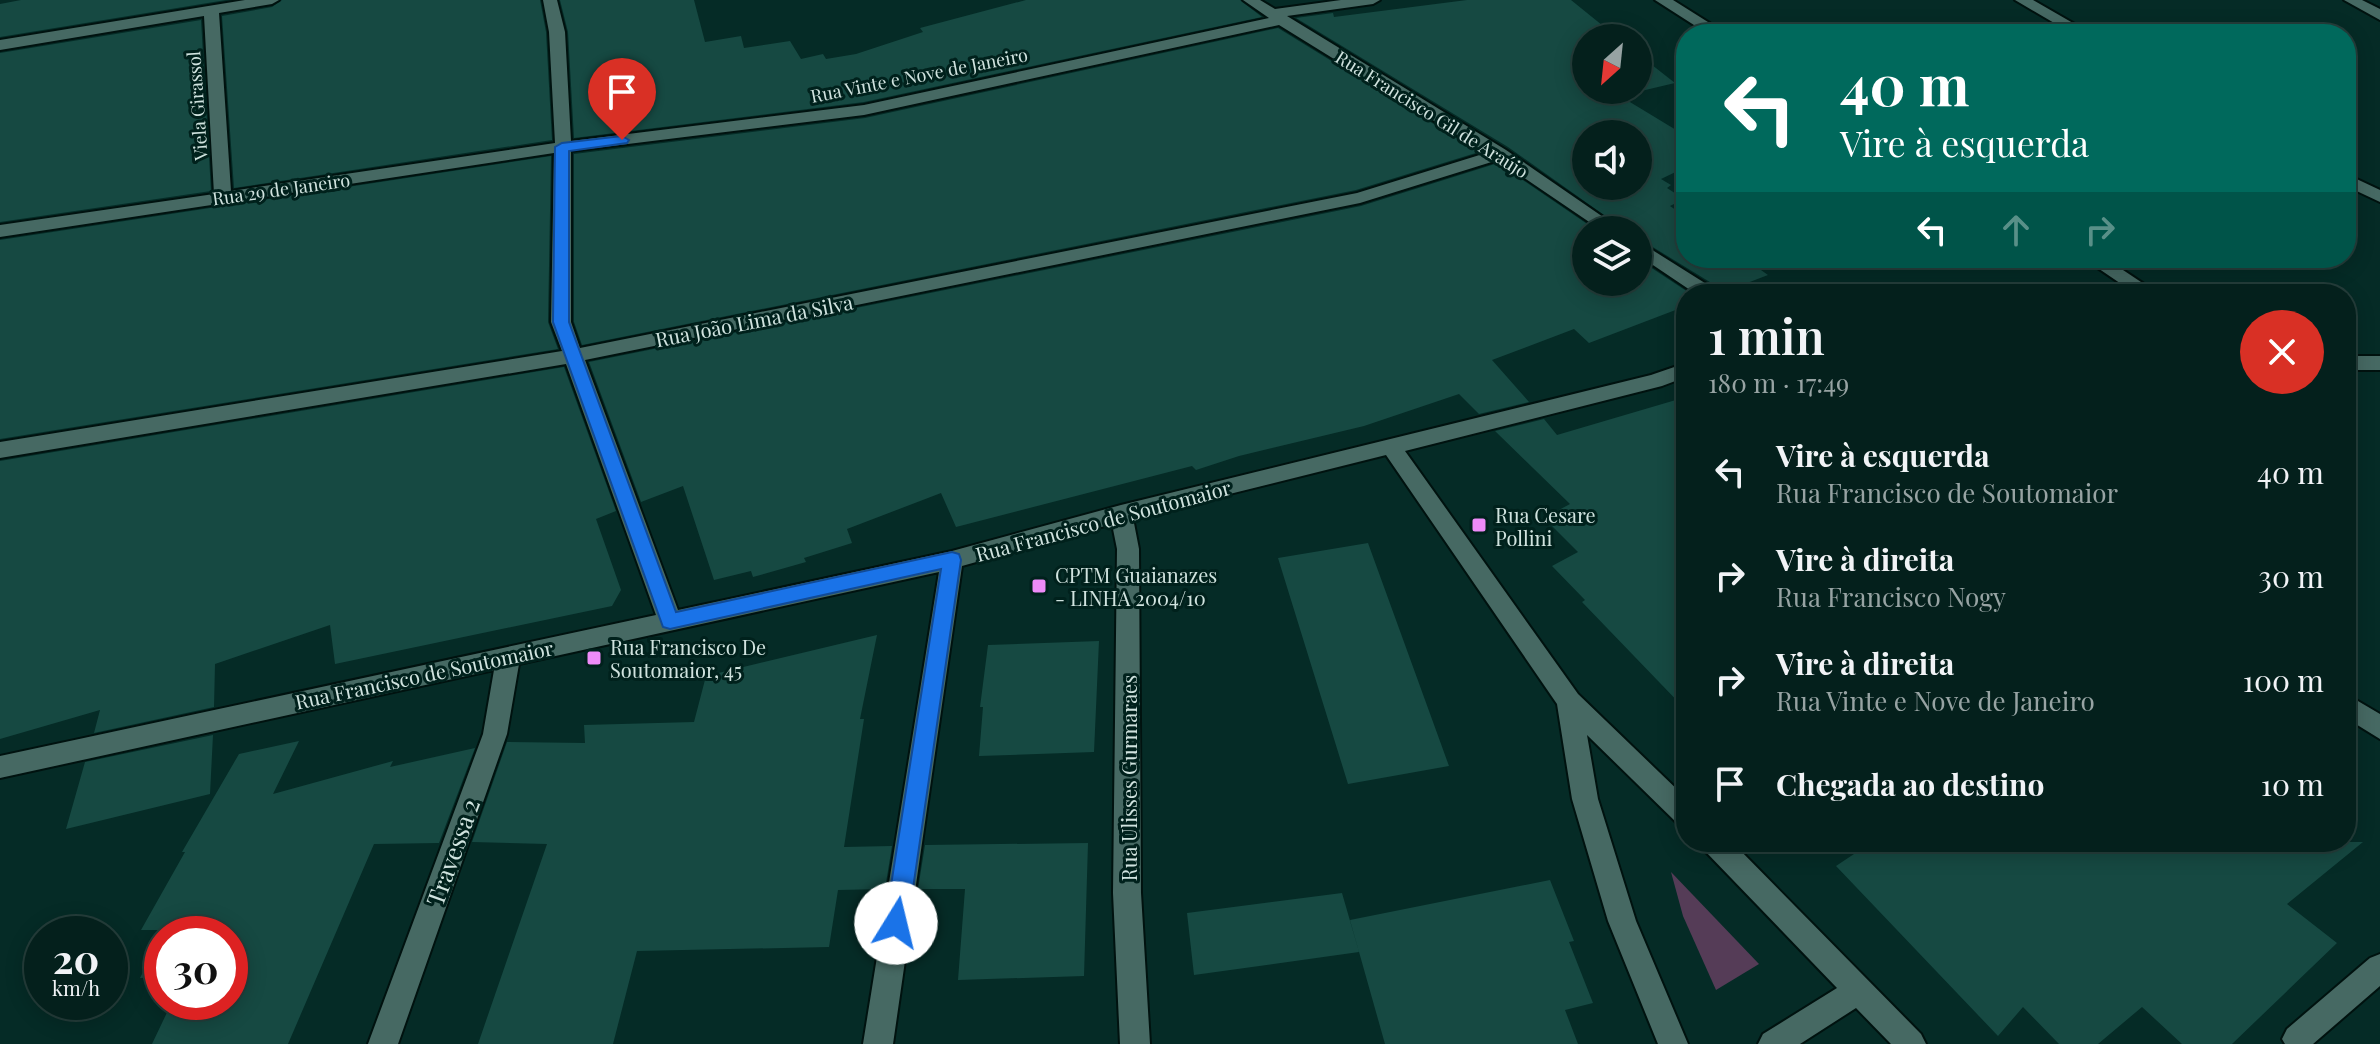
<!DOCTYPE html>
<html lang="pt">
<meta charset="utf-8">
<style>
:root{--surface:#04201c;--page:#122d29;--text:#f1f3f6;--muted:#97a3a3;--line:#253e3b}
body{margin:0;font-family:"Playfair Display",serif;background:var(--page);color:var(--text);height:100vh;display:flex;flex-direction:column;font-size:30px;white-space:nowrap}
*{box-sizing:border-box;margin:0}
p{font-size:26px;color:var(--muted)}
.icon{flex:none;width:44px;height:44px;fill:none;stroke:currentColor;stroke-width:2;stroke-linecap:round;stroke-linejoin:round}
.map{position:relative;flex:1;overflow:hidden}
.side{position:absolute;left:1676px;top:284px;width:680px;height:568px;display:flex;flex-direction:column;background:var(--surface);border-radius:32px;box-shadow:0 4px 20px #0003,0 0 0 2px var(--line)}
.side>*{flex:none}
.banner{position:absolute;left:1676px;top:24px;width:680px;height:244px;border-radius:32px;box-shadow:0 4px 20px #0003,0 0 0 2px var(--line);background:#00695c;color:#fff;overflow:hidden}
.needle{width:52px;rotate:207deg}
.controls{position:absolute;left:1572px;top:24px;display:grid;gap:16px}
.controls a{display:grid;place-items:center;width:80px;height:80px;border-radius:50%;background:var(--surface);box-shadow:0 4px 20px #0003,0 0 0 2px var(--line);font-size:40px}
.speed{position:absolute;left:24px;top:916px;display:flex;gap:16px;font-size:40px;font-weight:700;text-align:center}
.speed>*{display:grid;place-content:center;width:104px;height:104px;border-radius:50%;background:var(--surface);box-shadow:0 4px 20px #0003,0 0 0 2px var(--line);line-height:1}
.speed small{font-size:20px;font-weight:400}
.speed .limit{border:12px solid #d22;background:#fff;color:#111}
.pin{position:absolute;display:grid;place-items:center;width:68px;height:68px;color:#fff;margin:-82px -34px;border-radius:50% 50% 50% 0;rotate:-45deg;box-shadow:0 0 8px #0007}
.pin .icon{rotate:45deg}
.me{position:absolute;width:88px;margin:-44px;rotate:9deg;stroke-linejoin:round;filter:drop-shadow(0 0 6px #0008)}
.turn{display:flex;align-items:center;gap:28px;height:168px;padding:0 32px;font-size:36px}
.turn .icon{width:104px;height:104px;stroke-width:2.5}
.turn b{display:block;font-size:56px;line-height:68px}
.lanes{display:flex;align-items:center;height:76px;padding:0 32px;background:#0003;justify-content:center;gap:40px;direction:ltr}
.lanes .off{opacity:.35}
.round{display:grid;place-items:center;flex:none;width:84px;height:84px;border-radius:42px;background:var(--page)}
.summary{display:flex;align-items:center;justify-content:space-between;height:136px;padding:0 32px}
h1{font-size:48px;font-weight:600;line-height:60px}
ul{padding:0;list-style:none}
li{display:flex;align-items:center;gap:24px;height:104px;padding:0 32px}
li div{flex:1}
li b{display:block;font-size:30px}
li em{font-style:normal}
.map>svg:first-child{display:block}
.green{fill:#553c57}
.building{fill:#164942;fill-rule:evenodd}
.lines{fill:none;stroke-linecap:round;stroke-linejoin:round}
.minor-casing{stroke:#00120f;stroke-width:4}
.minor{fill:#466963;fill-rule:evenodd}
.route{fill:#1a73e8;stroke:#114b97;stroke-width:2}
.poi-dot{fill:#ee8bf8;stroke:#00211c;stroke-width:3}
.labels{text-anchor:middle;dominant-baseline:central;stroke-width:6;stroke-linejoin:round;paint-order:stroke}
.far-street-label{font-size:18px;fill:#d0e3df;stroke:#00211c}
.street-label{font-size:20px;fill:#d0e3df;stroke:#00211c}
.poi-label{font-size:20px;fill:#d0e3df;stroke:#00211c;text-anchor:start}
.near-street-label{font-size:24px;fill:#d0e3df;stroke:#00211c}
</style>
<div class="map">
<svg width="2380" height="1044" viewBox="0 0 2380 1044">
<rect width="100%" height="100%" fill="#052b26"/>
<path class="green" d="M 1671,872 L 1759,964 L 1716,990 L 1683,916 Z"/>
<path class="building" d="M 21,0 L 226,0 L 0,37 L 0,4 Z
M 282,0 L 540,0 L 546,32 L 552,140 L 234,188 L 222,16 L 272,7 Z
M 560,0 L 694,0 L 705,42 L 741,36 L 744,48 L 790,41 L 801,59 L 823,54 L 826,59 L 856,54 L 923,32 L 920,28 L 1026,0 L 1240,0 L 1262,17 L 864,102 L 574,138 L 568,32 Z
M 1467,0 L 1571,0 L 1618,38 L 1586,38 L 1586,90 L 1638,90 L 1638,54 L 1675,83 L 1620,96 L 1686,136 L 1686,167 L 1661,179 L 1671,185 L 1667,188 L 1684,199 L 1670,206 L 1686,217 L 1686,258 L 1744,258 L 1768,275 L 1721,293 L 1718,287 L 1638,238 L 1638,230 L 1625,230 L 1508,147 L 1296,18 L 1333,13 L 1334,17 ZM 1586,134 L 1638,134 L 1638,186 L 1586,186 Z
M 201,20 L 211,191 L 0,222 L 0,53 Z
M 1278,28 L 1479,152 L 1356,190 L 582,345 L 574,322 L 574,154 L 865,118 Z
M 551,156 L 548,322 L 558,349 L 0,439 L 0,240 Z
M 1498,163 L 1596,230 L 1586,230 L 1586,282 L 1638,282 L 1638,259 L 1691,294 L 1686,294 L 1686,306 L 1589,343 L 1574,329 L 1492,360 L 1529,402 L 1479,414 L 1459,394 L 1364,426 L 1239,456 L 1196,470 L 1192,466 L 956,527 L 941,493 L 847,529 L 852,543 L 804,558 L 806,562 L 753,577 L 751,571 L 714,580 L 683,486 L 641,502 L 589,362 L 1361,206 Z
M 564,367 L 616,511 L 596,519 L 621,590 L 612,606 L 335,664 L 330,625 L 215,664 L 214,707 L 94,733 L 100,710 L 0,739 L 0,461 Z
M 1686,397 L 1686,710 L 1582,602 L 1585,600 L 1552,566 L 1578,552 L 1544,518 L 1570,504 L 1495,431 L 1544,419 L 1557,435 Z
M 1368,543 L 1449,766 L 1348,784 L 1278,558 Z
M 877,635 L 860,719 L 864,719 L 844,847 L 892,846 L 885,889 L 838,890 L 829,947 L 637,951 L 613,1044 L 478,1044 L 547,844 L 472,842 L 507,742 L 585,743 L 584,725 L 694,722 L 706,676 Z
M 1099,641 L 1094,752 L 979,756 L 983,707 L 980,707 L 988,645 Z
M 213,735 L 210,794 L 66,829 L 85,762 Z
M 299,741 L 273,794 L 393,761 L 390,767 L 475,748 L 439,843 L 374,844 L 288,1044 L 152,1044 L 172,1002 L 230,1002 L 230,934 L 162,934 L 164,930 L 141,930 L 185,852 L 182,852 L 239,754 Z
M 1872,842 L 2363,842 L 2287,904 L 2337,943 L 2232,1044 L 2182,1044 L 2142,1007 L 2098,1044 L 2059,1044 L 2023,1007 L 1998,1036 L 1836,866 Z
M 1088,843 L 1084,976 L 958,980 L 965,889 L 918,889 L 925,845 Z
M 1550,880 L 1574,941 L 1569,942 L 1593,1003 L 1565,1010 L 1578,1044 L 1385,1044 L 1350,920 Z
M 1342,893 L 1359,952 L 1194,975 L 1187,913 Z
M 162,934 L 162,977 L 140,978 Z"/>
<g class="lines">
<g class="minor-casing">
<path id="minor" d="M 245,0 L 279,0 L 272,4 L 219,13 L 231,191 L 555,143 L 549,32 L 543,0 L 557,0 L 565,32 L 571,141 L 864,105 L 1269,18 L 1243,0 L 1260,0 L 1275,9 L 1341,0 L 1380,0 L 1373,4 L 1287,16 L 1506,150 L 1622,230 L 1601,230 L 1498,160 L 1360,203 L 585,360 L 678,610 L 952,551 L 1121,505 L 1651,375 L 1686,363 L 1686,377 L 1662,386 L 1405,451 L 1578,694 L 1686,798 L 1686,827 L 1677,823 L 1587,735 L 1598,799 L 1636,921 L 1688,1044 L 1658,1044 L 1608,921 L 1572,799 L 1557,704 L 1386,455 L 1133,518 L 1139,549 L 1141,893 L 1150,1044 L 1120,1044 L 1113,893 L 1117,549 L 1112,524 L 962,566 L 893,1044 L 863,1044 L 939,572 L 519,664 L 507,734 L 398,1044 L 368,1044 L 483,734 L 494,670 L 0,778 L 0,756 L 656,615 L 566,364 L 0,458 L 0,442 L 562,351 L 551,322 L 554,153 L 0,237 L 0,225 L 214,194 L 204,16 L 0,50 L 0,40 ZM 1279,25 L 1486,153 L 1357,193 L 580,348 L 571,322 L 571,151 L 864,115 Z
M 1655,0 L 1673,0 L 1727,34 L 1708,34 Z
M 2015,0 L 2033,0 L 2092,34 L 2073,34 Z
M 2344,0 L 2362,0 L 2380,9 L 2380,20 Z
M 2346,174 L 2380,190 L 2380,202 L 2346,186 Z
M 1638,241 L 1716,290 L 1718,294 L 1696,294 L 1638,255 Z
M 2083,258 L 2105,258 L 2159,294 L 2136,294 Z
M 2346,356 L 2380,356 L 2380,370 L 2346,370 Z
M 2346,694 L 2380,714 L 2380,739 L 2346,718 Z
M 1701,842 L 1732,842 L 1921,1034 L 1926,1044 L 1891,1044 L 1856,1008 L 1800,1044 L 1758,1044 L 1763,1034 L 1837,988 L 1705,851 Z
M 2380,954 L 2380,986 L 2313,1044 L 2285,1044 L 2282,1039 L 2287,1029 L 2370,958 Z"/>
</g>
<use href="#minor" class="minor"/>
</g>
<path class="route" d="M 622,136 L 629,140 L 627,143 L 569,151 L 569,322 L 676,612 L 952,552 L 959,554 L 961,560 L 908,923 L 904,931 L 896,934 L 888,931 L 885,923 L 941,569 L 670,629 L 663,627 L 553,322 L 555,147 L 562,143 Z"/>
<g class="poi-dot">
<rect x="1471" y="517" width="16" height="16" rx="4"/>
<rect x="1031" y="578" width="16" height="16" rx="4"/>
<rect x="586" y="650" width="16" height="16" rx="4"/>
</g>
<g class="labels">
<g class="far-street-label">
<text transform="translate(919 75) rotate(-11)">Rua Vinte e Nove de Janeiro</text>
<text transform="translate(197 106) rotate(-94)">Viela Girassol</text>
<text transform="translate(1432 114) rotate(32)">Rua Francisco Gil de Araújo</text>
<text transform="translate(281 189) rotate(-8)">Rua 29 de Janeiro</text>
</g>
<g class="street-label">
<text transform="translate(754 320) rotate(-11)">Rua João Lima da Silva</text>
<text transform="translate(1103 520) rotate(-15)">Rua Francisco de Soutomaior</text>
<text transform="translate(424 674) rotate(-12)">Rua Francisco de Soutomaior</text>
<text transform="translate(1128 778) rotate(-90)">Rua Ulisses Gurmaraes</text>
</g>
<g class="poi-label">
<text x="1495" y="514">Rua Cesare<tspan x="1495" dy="23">Pollini</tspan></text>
<text x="1055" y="574">CPTM Guaianazes<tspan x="1055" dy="23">- LINHA 2004/10</tspan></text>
<text x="610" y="646">Rua Francisco De<tspan x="610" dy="23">Soutomaior, 45</tspan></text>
</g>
<g class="near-street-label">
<text transform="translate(452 852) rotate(-70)">Travessa 2</text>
</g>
</g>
</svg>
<div class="controls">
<a><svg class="needle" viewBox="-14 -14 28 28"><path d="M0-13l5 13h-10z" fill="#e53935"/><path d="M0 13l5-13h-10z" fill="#97a3a3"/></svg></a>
<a><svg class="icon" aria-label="sound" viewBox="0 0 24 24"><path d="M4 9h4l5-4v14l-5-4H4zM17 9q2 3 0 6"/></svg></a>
<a><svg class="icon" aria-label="layers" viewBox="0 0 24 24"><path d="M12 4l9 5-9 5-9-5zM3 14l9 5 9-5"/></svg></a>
</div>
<div class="speed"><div>20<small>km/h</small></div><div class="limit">30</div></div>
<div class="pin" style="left:622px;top:140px;background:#d93025"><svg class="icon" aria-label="arrive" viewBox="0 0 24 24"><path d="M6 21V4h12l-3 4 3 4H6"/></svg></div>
<svg class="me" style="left:896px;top:923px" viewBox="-20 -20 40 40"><circle r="19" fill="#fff"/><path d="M0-13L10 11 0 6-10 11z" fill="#1a73e8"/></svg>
<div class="banner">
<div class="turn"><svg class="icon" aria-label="left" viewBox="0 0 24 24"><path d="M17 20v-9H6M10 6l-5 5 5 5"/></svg><div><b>40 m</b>Vire à esquerda</div></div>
<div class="lanes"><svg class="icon" aria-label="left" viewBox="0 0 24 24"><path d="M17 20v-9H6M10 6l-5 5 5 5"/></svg><svg class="icon off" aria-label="ahead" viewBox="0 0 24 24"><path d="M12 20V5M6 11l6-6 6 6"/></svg><svg class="icon off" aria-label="right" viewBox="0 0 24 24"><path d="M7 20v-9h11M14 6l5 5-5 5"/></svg></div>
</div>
<section class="side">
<div class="summary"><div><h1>1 min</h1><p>180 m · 17:49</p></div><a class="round" style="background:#d93025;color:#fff"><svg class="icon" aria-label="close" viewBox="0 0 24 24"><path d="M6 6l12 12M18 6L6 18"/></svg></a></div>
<ul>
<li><svg class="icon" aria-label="left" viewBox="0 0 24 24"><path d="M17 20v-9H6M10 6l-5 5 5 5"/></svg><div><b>Vire à esquerda</b><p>Rua Francisco de Soutomaior</p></div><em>40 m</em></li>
<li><svg class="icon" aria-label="right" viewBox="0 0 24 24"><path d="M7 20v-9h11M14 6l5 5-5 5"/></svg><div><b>Vire à direita</b><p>Rua Francisco Nogy</p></div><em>30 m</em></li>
<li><svg class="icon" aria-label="right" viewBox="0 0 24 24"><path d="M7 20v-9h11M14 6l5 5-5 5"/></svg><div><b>Vire à direita</b><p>Rua Vinte e Nove de Janeiro</p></div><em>100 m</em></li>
<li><svg class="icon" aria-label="arrive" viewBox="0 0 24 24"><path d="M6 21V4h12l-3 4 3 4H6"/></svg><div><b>Chegada ao destino</b></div><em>10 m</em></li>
</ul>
</section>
</div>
